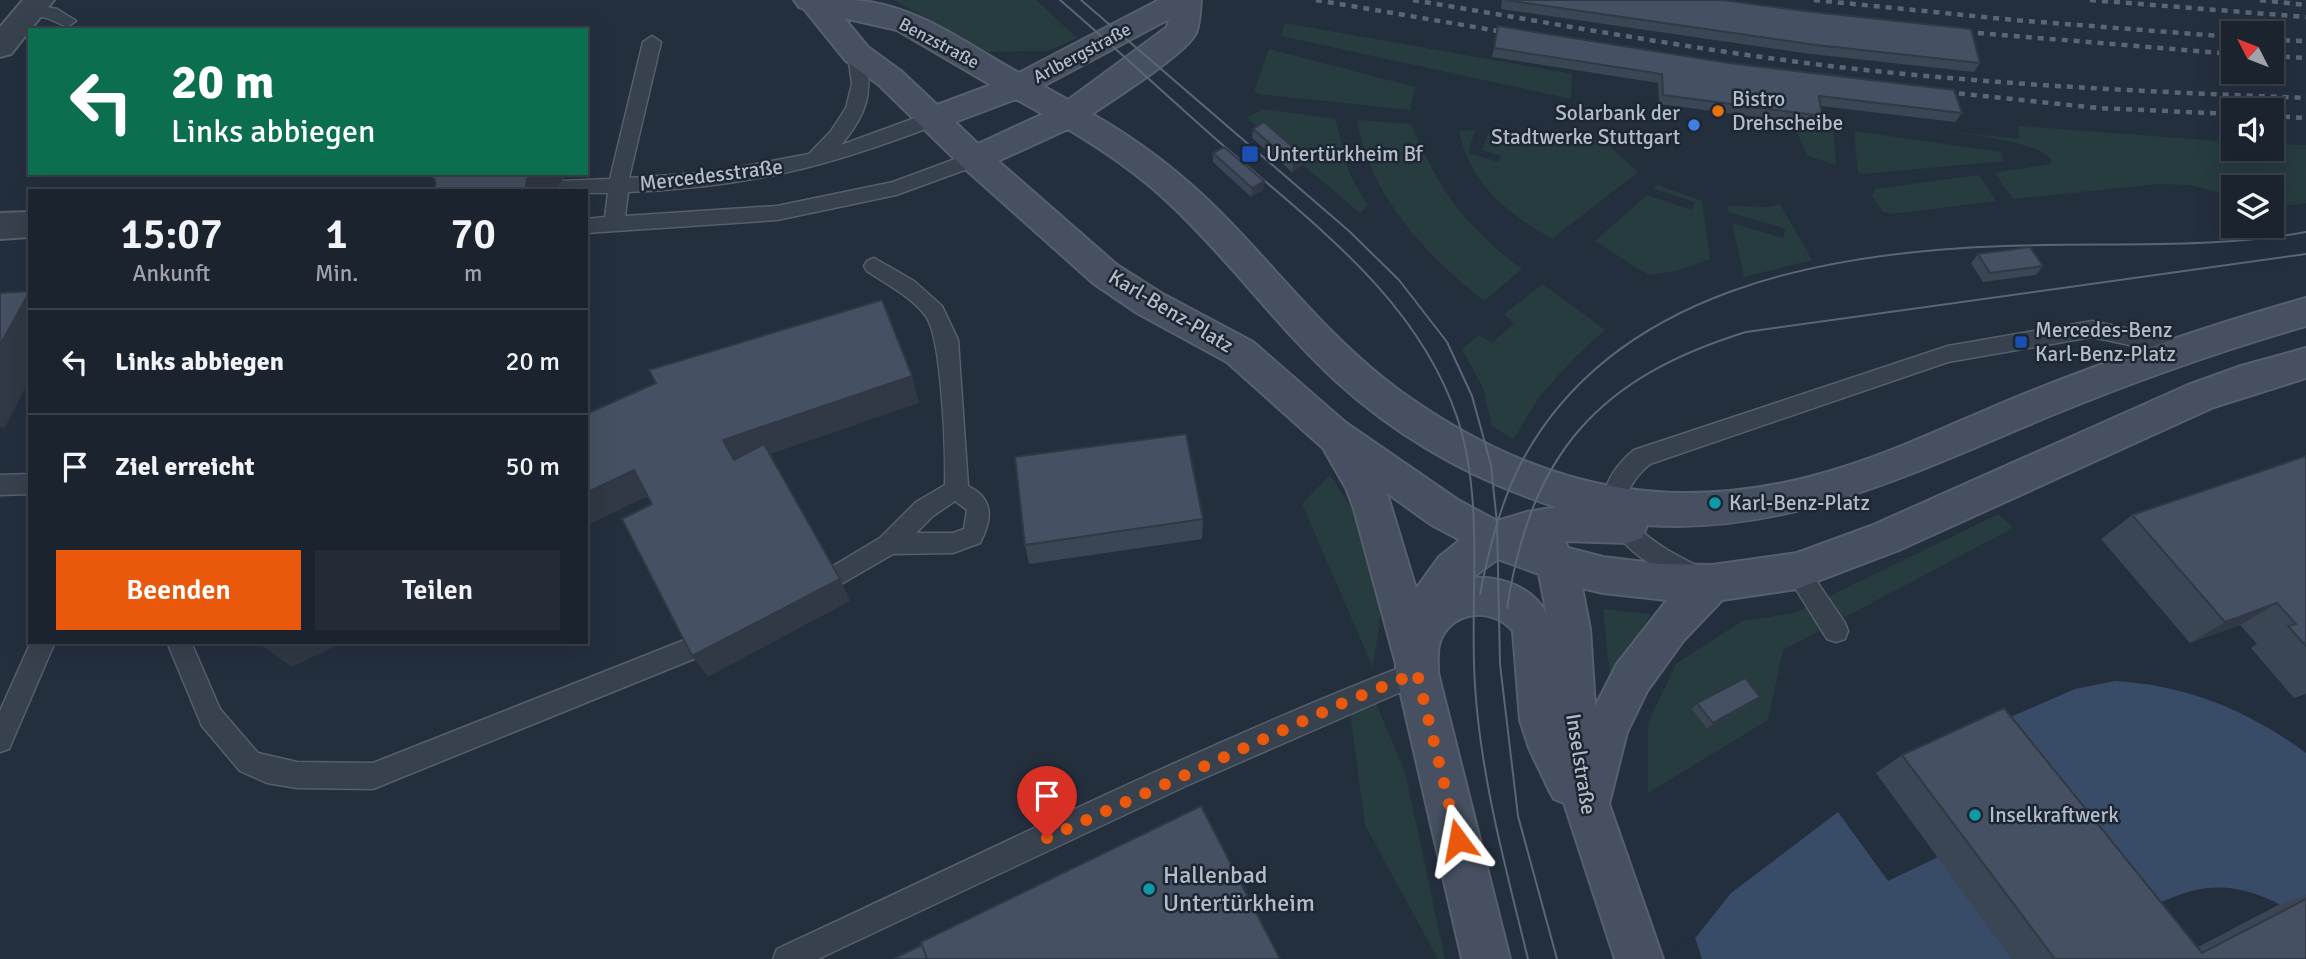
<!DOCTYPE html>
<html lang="de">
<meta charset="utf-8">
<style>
:root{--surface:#1b232e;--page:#242b36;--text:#f1f3f6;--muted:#a0a4aa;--line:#39404a;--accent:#ea580c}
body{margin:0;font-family:Signika,sans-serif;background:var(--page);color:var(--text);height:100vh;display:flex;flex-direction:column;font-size:26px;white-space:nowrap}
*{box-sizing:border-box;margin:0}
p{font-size:23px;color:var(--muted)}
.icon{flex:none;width:38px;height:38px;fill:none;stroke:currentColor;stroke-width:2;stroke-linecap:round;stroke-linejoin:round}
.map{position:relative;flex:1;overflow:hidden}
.side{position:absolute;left:28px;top:189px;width:560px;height:455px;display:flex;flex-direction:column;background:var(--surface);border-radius:0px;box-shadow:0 7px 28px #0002,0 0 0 2px var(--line)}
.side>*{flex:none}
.guide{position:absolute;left:28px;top:28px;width:560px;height:147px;border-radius:0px;box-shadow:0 7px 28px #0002,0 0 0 2px var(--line);background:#0b6e4f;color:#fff;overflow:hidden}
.needle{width:46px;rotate:312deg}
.buttons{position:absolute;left:2221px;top:21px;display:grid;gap:14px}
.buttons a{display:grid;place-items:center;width:63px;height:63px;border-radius:0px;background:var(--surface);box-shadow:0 7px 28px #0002,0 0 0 2px var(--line);font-size:35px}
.pin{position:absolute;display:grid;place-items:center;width:60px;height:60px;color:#fff;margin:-72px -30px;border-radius:50% 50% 50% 0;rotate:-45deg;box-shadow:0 0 7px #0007}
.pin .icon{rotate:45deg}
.me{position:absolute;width:77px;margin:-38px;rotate:347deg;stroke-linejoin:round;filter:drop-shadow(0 0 5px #0008)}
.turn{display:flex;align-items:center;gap:24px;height:147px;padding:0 28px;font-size:32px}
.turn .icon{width:91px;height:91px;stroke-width:2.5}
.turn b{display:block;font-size:49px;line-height:60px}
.eta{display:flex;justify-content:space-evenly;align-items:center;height:119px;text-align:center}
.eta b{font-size:42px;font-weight:600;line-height:49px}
.action{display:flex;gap:14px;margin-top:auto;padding:14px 28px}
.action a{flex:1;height:80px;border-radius:0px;background:var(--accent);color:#fff;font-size:28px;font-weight:600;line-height:80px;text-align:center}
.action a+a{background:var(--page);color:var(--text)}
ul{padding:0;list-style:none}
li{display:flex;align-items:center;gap:21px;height:105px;padding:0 28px;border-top:2px solid var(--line)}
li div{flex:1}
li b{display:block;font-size:26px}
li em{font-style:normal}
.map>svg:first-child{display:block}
.green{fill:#263c3f}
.water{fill:#394c67}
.pier{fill:#242f3e}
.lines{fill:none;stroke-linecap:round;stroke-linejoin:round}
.lane-casing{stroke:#565f6c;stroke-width:3}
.street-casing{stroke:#565f6c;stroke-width:4}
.secondary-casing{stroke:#565f6c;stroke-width:4}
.lane{fill:#38414e;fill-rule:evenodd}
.street{fill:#38414e;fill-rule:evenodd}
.secondary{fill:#465061;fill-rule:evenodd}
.tram{stroke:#5a6575;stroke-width:2}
.rail{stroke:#5a6575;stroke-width:4.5;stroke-dasharray:6 6;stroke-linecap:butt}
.wall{fill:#3b4654}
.shaded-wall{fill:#303945}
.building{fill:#455162;stroke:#303945;stroke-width:2}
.route{stroke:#ea580c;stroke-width:12;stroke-dasharray:0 21.6}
.food-dot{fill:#e8710a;stroke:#1d2633;stroke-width:2.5}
.shop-dot{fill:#3f7fe0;stroke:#1d2633;stroke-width:2.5}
.transit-dot{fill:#1a4fb4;stroke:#1d2633;stroke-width:2.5}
.culture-dot{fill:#0f9aa8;stroke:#1d2633;stroke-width:2.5}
.labels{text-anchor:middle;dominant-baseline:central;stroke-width:5;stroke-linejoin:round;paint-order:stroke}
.far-street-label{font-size:18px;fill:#b4bcc9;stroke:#1d2633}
.poi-label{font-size:21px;fill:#b4bcc9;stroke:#1d2633;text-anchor:start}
.street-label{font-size:21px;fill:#b4bcc9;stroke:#1d2633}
.near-poi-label{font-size:24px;fill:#b4bcc9;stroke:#1d2633;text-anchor:start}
</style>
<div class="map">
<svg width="2306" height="959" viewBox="0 0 2306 959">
<rect width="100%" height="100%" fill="#242f3e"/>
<path class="green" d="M 894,0 L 1036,0 L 1077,38 L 1048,51 L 988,52 Z
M 1285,23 L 1572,74 L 1571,99 L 1281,36 Z
M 1269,49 L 1415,87 L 1410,110 L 1259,94 L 1254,91 Z
M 1262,109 L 1335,119 L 1350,175 L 1368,206 L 1360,213 L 1247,118 Z
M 1357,120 L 1411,124 C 1440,191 1463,225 1522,269 L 1484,301 C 1426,255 1370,196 1357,120 Z
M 1792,122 L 1833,127 L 1836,165 L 1808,156 Z
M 2018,126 L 2233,142 L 2233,149 L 2272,149 L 2272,144 L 2306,145 L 2306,203 L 2287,206 L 2272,204 L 2272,187 L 2233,187 L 2233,196 L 2190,185 L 2159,184 L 2013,199 L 1995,173 L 2049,164 L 2052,161 C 2041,139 1944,132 1918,128 L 2019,139 Z
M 1475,130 L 1468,153 L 1498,162 L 1501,156 L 1482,150 L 1488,134 L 1496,130 L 1604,141 L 1638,172 L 1552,239 C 1506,212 1471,185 1459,131 Z
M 1854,131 L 2000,152 L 2004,161 L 1863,174 L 1858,173 Z
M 1979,175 L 1996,201 L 1892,214 L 1882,211 L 1872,195 L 1875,189 Z
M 1658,185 L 1702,201 L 1710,259 L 1677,271 L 1648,275 L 1595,241 L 1647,195 L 1692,210 L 1695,202 L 1654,189 Z
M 1780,204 L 1812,260 L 1744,277 L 1732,223 L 1783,238 L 1786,229 L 1729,212 L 1727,206 L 1766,207 Z
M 1543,284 L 1605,330 L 1576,356 L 1540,396 L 1513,439 L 1492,426 L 1483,388 L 1462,349 L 1479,335 L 1492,343 L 1514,323 L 1504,314 Z
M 1330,475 L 1363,526 L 1381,610 L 1373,668 L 1302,504 Z
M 1998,514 L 2013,528 L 1783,650 L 1768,720 L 1648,793 L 1648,723 L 1676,664 L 1742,621 L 1795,613 Z
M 1603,609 L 1651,614 L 1610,678 Z
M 1376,703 L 1405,772 L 1445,959 L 1438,959 L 1365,825 L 1350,712 Z"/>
<path class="water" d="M 2115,681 C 2187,685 2249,711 2306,753 L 2306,918 C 2249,886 2216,875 2155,905 L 2006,719 L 2075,689 Z
M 1838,812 L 1888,881 L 1938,857 L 2012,959 L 1668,959 L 1697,936 L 1731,893 Z"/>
<path class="pier" d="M 1694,934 L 1702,959 L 1664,959 L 1665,956 Z"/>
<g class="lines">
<g class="lane-casing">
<path id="lane" d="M 31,4 L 57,9 L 76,21 L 67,27 L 47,18 L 25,14 L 22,10 Z
M 652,36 L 661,42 L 629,178 L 713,172 L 809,154 L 831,131 L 846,108 L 852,84 L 848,54 L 857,48 L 866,54 C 872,95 868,112 841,145 L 934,111 L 941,113 L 943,118 L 941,123 C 831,166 746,188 628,192 L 625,216 L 777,206 L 893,182 L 974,152 L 981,154 L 984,159 L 981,164 L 896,195 L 777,220 L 586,233 L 586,219 L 605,217 L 608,193 L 471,191 L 474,186 L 481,184 L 610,179 L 643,42 Z
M 874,258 L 914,281 L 942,306 L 958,340 L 968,486 C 995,499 992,520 980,543 L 953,553 L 893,554 L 836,587 L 828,583 L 824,576 L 828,569 L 880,538 L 916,502 L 945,485 C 946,453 942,342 927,318 C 914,298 886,284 867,271 L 864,266 L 867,261 ZM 955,501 L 967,510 L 964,529 L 953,533 L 916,533 L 933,516 Z
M 2092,321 L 2181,340 L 2189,342 L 2192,348 L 2189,354 L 2181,356 L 2092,337 L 1948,362 L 1650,464 C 1588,516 1666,550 1708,571 L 1712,578 L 1708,585 L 1700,589 C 1641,567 1560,512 1634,450 L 1948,346 Z
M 30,474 L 30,494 L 0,495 L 0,475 Z
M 1797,560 L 1805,564 L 1845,623 L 1848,631 L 1845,639 L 1836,642 L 1827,639 L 1789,578 L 1785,571 L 1789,564 Z
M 692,637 L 701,640 L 704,648 L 701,656 L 373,789 L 297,788 L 267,783 L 240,771 L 202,726 L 167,642 L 191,642 L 220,709 L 258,753 L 297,762 L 373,763 Z
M 31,642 L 55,642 L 9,749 L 0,752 L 0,711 Z
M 1417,661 L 1426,665 L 1429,673 L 1426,681 L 1188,785 L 818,959 L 773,959 L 777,949 C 989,851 1199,745 1417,661 Z"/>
</g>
<g class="street-casing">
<path id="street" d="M 23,0 L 54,0 L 11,54 L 0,57 L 0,27 Z
M 30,212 L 30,237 L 0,239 L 0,213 Z"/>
</g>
<g class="secondary-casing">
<path id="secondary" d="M 794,0 C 814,0 834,0 853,0 C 916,4 966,44 1019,73 L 1159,0 L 1201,0 C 1200,10 1200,23 1196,33 C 1187,53 1114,99 1092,114 C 1139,141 1180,172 1218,210 C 1279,271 1330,340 1400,391 C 1539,491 1679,520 1844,467 C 1906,447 1965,418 2024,394 C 2117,357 2210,325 2306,298 L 2306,326 C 2219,351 2135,381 2052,415 C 1921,469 1793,535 1647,525 L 1642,538 L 1628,543 L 1565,541 L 1568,548 L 1603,557 L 1661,564 L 1712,565 L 1797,553 L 1871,526 L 2188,385 L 2241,366 L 2306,348 L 2306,378 L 2214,407 L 1899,550 L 1797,589 L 1722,600 L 1683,641 L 1647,691 L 1627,732 L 1609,804 L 1663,959 L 1615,959 L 1564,803 L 1554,799 L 1549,790 L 1529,748 L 1520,720 L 1513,631 C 1491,605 1448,611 1439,645 C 1437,654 1438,665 1438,673 L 1510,959 L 1462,959 L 1396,673 L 1396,664 L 1354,509 L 1346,488 L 1323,448 L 1227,362 L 1137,313 L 1093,283 L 963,167 L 879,85 L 846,61 L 804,9 L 799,7 ZM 844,18 L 897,30 L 991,85 L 937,105 L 901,71 L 868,47 ZM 1169,19 L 1167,27 L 1068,100 L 1043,86 ZM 1016,99 L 1043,114 L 978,144 L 955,122 ZM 1068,129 C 1104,151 1139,174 1170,204 C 1230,260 1277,327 1337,382 C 1400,439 1476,481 1556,507 L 1527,512 L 1497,521 L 1458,500 L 1346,423 L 1253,342 L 1161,293 L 1117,265 L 998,161 ZM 1387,493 L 1430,524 L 1460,540 L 1439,557 L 1416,589 ZM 1498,559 L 1539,574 L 1547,615 C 1534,588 1502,576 1472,578 ZM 1582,588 L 1603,593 L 1667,600 L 1617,664 L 1595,707 L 1590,629 Z"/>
</g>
<use href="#lane" class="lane"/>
<use href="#street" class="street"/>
<use href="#secondary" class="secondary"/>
<path class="tram" d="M 1060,0 C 1116,48 1170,99 1225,147 C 1316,226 1419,301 1458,420 C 1485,505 1469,599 1475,686 C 1481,779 1506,869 1528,959
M 1081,0 L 1349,231 L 1399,280 L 1447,342 L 1472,396 L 1491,465 L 1497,523 L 1500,664 L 1518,816 L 1557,959
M 1480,594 C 1489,549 1500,504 1521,463 C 1613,289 1827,252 2005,246 C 2106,242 2206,250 2306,232
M 1507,608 C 1531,454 1597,378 1746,332 L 2306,254"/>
<path class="rail" d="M 1316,0 L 1516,34
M 1413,0 C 1557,24 1701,51 1847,68 C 1999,85 2153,92 2306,98
M 1814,0 L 2014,20 L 2233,37
M 2090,0 L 2306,17
M 2260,0 L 2306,5
M 1954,31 L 2233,54
M 2272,40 L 2306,41
M 2272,56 L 2306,58
M 1935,91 L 2098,108 L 2233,114
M 2272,116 L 2306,118"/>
</g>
<path class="wall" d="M 1502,0 L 1722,0 L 1980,63 L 1974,72 L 1811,54 L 1501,9 Z
M 1498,26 L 1962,113 L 1955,122 L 1821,106 L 1822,116 L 1817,125 L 1659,104 L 1658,83 L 1492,57 Z
M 1253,129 L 1304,157 L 1303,165 L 1292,172 L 1252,138 Z
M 1213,153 L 1264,181 L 1263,190 L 1251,197 L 1213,162 Z
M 1978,254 L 2043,266 L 2036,275 L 1983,282 L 1971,263 Z
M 2306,456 L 2306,694 L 2294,698 L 2251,648 L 2257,644 L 2240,625 L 2190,643 L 2101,539 L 2132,515 Z
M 1203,519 L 1202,539 L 1029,564 L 1025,545 Z
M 1697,703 L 1754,703 L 1707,729 L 1692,709 Z
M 1902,755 L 2198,947 L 2280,904 L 2306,895 L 2306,959 L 2012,959 L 1876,773 Z"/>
<path class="shaded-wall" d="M 1304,157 L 1303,165 L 1292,172 L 1293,163 Z
M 533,173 L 563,173 L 565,177 L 552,191 L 525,191 L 527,179 Z
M 1264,181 L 1263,190 L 1251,197 L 1252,188 Z
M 30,291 L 30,379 L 4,429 L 0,426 L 0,345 Z
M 912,376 L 919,403 L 736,466 L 723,440 Z
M 634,470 L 650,495 L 586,526 L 586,493 Z
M 840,579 L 850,601 L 708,677 L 692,656 Z
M 2277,603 L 2240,625 L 2190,643 L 2225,622 Z
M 270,642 L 344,642 L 292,667 L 262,646 Z
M 1760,697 L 1754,703 L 1707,729 L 1713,723 Z"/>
<path class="building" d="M 1505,0 L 1722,0 L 1813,12 L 1971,29 L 1980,63 L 1816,45 Z
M 1498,26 L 1729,63 L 1954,90 L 1962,113 L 1819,96 L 1822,116 L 1663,95 L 1662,74 L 1494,48 Z
M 1264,122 L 1304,157 L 1293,163 L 1253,129 Z
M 1224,147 L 1264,181 L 1252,188 L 1213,153 Z
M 431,173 L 533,173 L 527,179 L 525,191 L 433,191 L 436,183 Z
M 2030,247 L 2043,266 L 1990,273 L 1978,254 Z
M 30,291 L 0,345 L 0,293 Z
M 882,300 L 912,376 L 723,440 L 734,460 L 764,444 L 840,579 L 692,656 L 622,519 L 652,504 L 634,470 L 586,493 L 586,414 L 656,383 L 649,370 Z
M 1186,434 L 1203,519 L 1025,545 L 1015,457 Z
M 2306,456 L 2306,646 L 2288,626 L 2296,624 L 2277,603 L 2225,622 L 2132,515 Z
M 261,642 L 270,642 L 262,646 Z
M 1745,678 L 1760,697 L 1713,723 L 1697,703 Z
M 2004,708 L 2202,953 L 2306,899 L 2306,959 L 2055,959 L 1902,755 Z
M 1201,806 L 1280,959 L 927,959 L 921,942 Z
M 922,945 L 927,959 L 893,959 Z"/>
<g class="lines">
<path class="route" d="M 1047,838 L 1347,701 L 1417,673 L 1458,840"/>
</g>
<circle class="food-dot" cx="1718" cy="111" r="7"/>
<circle class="shop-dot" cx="1694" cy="125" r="7"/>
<g class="transit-dot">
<rect x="1241" y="145" width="18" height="18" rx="3.5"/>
<rect x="2014" y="335" width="14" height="14" rx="3.5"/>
</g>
<g class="culture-dot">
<circle cx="1715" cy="503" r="7"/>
<circle cx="1975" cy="815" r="7"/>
<circle cx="1149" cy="889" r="7"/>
</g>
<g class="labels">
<g class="far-street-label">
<text transform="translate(939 43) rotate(28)">Benzstraße</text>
<text transform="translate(1082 53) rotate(-28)">Arlbergstraße</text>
</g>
<g class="poi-label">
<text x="1732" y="99">Bistro<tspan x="1732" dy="24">Drehscheibe</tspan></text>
<text x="1680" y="113" text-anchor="end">Solarbank der<tspan x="1680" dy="24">Stadtwerke Stuttgart</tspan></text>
<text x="1266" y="154">Untertürkheim Bf</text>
<text x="2035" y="330">Mercedes-Benz<tspan x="2035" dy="24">Karl-Benz-Platz</tspan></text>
<text x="1729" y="503">Karl-Benz-Platz</text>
<text x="1989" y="815">Inselkraftwerk</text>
</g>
<g class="street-label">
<text transform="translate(711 175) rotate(-7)">Mercedesstraße</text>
<text transform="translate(1171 311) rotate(31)">Karl-Benz-Platz</text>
<text transform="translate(1581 764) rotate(81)">Inselstraße</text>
</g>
<g class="near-poi-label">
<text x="1163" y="875">Hallenbad<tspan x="1163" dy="28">Untertürkheim</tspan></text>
</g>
</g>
</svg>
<div class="buttons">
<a><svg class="needle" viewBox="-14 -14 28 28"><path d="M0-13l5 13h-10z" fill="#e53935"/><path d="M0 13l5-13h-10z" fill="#a0a4aa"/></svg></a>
<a><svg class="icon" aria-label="sound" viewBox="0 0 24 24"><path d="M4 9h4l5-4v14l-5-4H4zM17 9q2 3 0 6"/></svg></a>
<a><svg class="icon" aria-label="layers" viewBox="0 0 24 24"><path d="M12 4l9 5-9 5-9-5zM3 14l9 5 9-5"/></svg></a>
</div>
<div class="pin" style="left:1047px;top:838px;background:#d93025"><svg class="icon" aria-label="arrive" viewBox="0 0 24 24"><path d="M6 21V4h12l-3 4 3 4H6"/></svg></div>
<svg class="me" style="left:1458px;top:840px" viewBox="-20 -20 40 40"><path d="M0-17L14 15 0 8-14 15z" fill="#ea580c" stroke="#fff" stroke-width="4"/></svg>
<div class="guide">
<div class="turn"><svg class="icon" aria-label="left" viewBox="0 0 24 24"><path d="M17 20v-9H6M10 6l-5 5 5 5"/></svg><div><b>20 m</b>Links abbiegen</div></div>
</div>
<section class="side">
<div class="eta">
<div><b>15:07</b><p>Ankunft</p></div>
<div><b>1</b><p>Min.</p></div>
<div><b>70</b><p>m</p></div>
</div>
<ul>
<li><svg class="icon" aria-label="left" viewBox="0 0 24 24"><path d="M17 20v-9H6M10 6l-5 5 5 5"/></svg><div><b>Links abbiegen</b></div><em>20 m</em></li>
<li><svg class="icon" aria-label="arrive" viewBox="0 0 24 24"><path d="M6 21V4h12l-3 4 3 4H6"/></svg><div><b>Ziel erreicht</b></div><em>50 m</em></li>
</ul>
<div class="action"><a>Beenden</a><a>Teilen</a></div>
</section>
</div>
